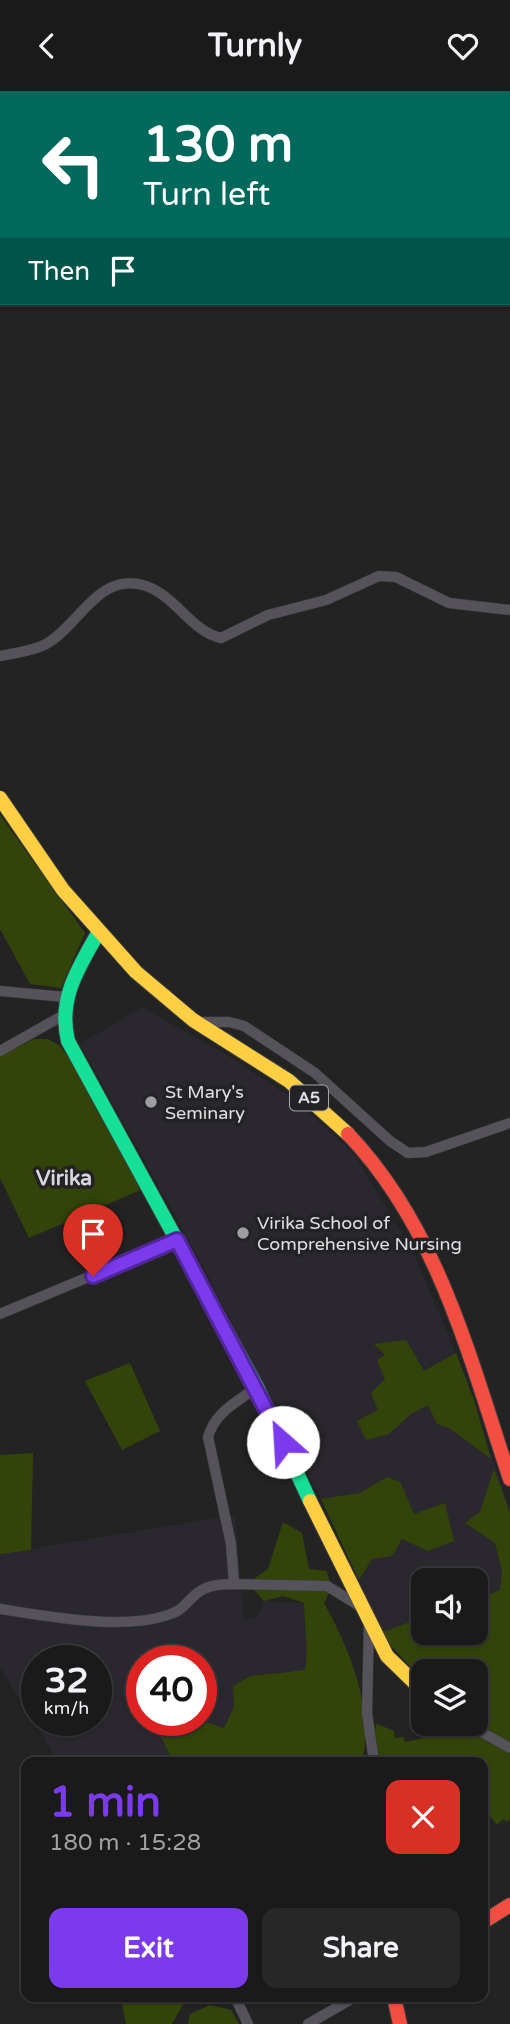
<!DOCTYPE html>
<meta charset="utf-8">
<style>
:root{--surface:#1a1a1b;--page:#272728;--text:#f1f3f6;--muted:#9fa1a3;--line:#38383a;--accent:#7c3aed}
body{margin:0;font-family:"Varela Round",sans-serif;background:var(--page);color:var(--text);height:100vh;display:flex;flex-direction:column;font-size:26px;white-space:nowrap}
*{box-sizing:border-box;margin:0}
p{font-size:23px;color:var(--muted)}
.icon{flex:none;width:38px;height:38px;fill:none;stroke:currentColor;stroke-width:2;stroke-linecap:round;stroke-linejoin:round}
.map{position:relative;flex:1;overflow:hidden}
.drawer{position:absolute;left:21px;top:1666px;width:467px;height:245px;display:flex;flex-direction:column;background:var(--surface);border-radius:14px;box-shadow:0 2px 5px #0004,0 0 0 2px var(--line)}
.drawer>*{flex:none}
.banner{position:absolute;left:0px;top:0px;width:511px;height:214px;box-shadow:0 2px 5px #0004,0 0 0 2px var(--line);background:#00695c;color:#fff;overflow:hidden}
.tools{position:absolute;left:411px;top:1477px;display:grid;gap:14px}
.tools a{display:grid;place-items:center;width:77px;height:77px;border-radius:14px;background:var(--surface);box-shadow:0 2px 5px #0004,0 0 0 2px var(--line);font-size:35px}
.speed{position:absolute;left:21px;top:1554px;display:flex;gap:14px;font-size:35px;font-weight:700;text-align:center}
.speed>*{display:grid;place-content:center;width:91px;height:91px;border-radius:50%;background:var(--surface);box-shadow:0 2px 5px #0004,0 0 0 2px var(--line);line-height:1}
.speed small{font-size:18px;font-weight:400}
.speed .limit{border:10px solid #d22;background:#fff;color:#111}
.pin{position:absolute;display:grid;place-items:center;width:60px;height:60px;color:#fff;margin:-72px -30px;border-radius:50% 50% 50% 0;rotate:-45deg;box-shadow:0 0 7px #0007}
.pin .icon{rotate:45deg}
.me{position:absolute;width:77px;margin:-38px;rotate:334deg;stroke-linejoin:round;filter:drop-shadow(0 0 5px #0008)}
.turn{display:flex;align-items:center;gap:24px;height:147px;padding:0 28px;font-size:32px}
.turn .icon{width:91px;height:91px;stroke-width:2.5}
.turn b{display:block;font-size:49px;line-height:60px}
.then{display:flex;align-items:center;height:66px;padding:0 28px;background:#0003;gap:14px;font-size:26px}
.round{display:grid;place-items:center;flex:none;width:74px;height:74px;border-radius:14px;background:var(--page)}
.head{display:flex;align-items:center;justify-content:space-between;height:119px;padding:0 28px}
h1{font-size:42px;font-weight:700;line-height:52px;color:var(--accent)}
.action{display:flex;gap:14px;margin-top:auto;padding:14px 28px}
.action a{flex:1;height:80px;border-radius:14px;background:var(--accent);color:#fff;font-size:28px;font-weight:700;line-height:80px;text-align:center}
.action a+a{background:var(--page);color:var(--text)}
header{display:flex;justify-content:space-between;align-items:center;height:91px;padding:0 28px;background:var(--surface);font-size:32px;font-weight:700}
.map>svg:first-child{display:block}
.built{fill:#2a272e;fill-rule:evenodd}
.green{fill:#33440a}
.lines{fill:none;stroke-linecap:round;stroke-linejoin:round}
.street-casing{stroke:#3d3d3e;stroke-width:11}
.fast-casing{stroke:#3d3d3e;stroke-width:16}
.slow-casing{stroke:#3d3d3e;stroke-width:16}
.jam-casing{stroke:#3d3d3e;stroke-width:16}
.street{stroke:#55525a;stroke-width:10}
.fast{stroke:#16e098;stroke-width:14}
.slow{stroke:#ffcf43;stroke-width:14}
.jam{stroke:#f24e42;stroke-width:14}
.route-casing{stroke:#51269a;stroke-width:18}
.route{stroke:#7c3aed;stroke-width:12}
.poi-dot{fill:#9e9d9f;stroke:#232225;stroke-width:2.5}
.labels{text-anchor:middle;dominant-baseline:central;stroke-width:7;stroke-linejoin:round;paint-order:stroke}
.shield{fill:#232225;stroke:#a7a6a9;stroke-width:2}
.shield-label{font-size:16px;font-weight:bold;fill:#e0dfe1}
.poi-label{font-size:18px;fill:#e0dfe1;stroke:#232225;text-anchor:start}
.quarter-label{font-size:21px;font-weight:bold;fill:#d7d6d9;stroke:#232225}
</style>
<header><svg class="icon" aria-label="back" viewBox="0 0 24 24"><path d="M15 5l-7 7 7 7"/></svg>Turnly<svg class="icon" aria-label="heart" viewBox="0 0 24 24"><path d="M12 20l-8-8c-3-5 5-10 8-4 3-6 11-1 8 4z"/></svg></header>
<div class="map">
<svg width="510" height="1933" viewBox="0 0 510 1933">
<rect width="100%" height="100%" fill="#232324"/>
<path class="built" d="M 142,916 L 230,966 L 298,1011 L 355,1065 L 413,1161 L 456,1262 L 510,1418 L 510,1497 L 476,1508 L 476,1489 L 424,1489 L 423,1527 L 383,1541 L 321,1408 L 204,1177 L 80,953 Z
M 235,1424 L 244,1529 L 258,1525 L 264,1510 L 304,1512 L 304,1536 L 309,1556 L 305,1579 L 251,1585 L 224,1637 L 200,1629 L 201,1570 L 142,1570 L 142,1629 L 156,1629 L 155,1633 L 174,1671 L 59,1671 L 0,1577 L 0,1463 ZM 37,1570 L 96,1570 L 96,1629 L 37,1629 Z"/>
<path class="green" d="M 0,724 L 85,842 L 61,897 L 30,893 L 0,838 Z
M 34,948 L 48,948 L 60,955 L 76,977 L 143,1098 L 29,1147 L 0,1087 L 0,965 Z
M 406,1249 L 424,1280 L 456,1262 L 474,1309 L 491,1368 L 451,1338 L 437,1333 L 428,1314 L 411,1323 L 389,1343 L 366,1349 L 357,1330 L 378,1319 L 371,1302 L 385,1288 L 377,1269 L 385,1264 L 374,1253 Z
M 130,1272 L 160,1340 L 122,1359 L 85,1290 Z
M 33,1362 L 31,1459 L 0,1463 L 0,1364 Z
M 494,1378 L 510,1422 L 510,1652 L 476,1631 L 476,1580 L 424,1580 L 423,1590 L 385,1548 L 383,1541 L 423,1526 L 424,1542 L 476,1542 L 476,1509 L 500,1499 L 502,1480 L 495,1452 L 465,1432 L 480,1421 Z
M 387,1386 L 400,1391 L 414,1423 L 445,1412 L 454,1450 L 428,1460 L 402,1448 L 392,1465 L 372,1468 L 359,1489 L 321,1408 L 360,1402 Z
M 283,1431 L 302,1442 L 309,1478 L 327,1480 L 331,1498 L 324,1512 C 349,1556 375,1620 362,1671 L 174,1671 L 154,1633 L 156,1629 L 200,1629 L 224,1637 L 234,1616 L 233,1595 L 251,1585 L 305,1579 C 309,1556 304,1535 304,1512 L 283,1505 L 264,1510 L 248,1492 L 268,1478 Z
M 377,1633 L 394,1640 L 395,1647 L 403,1646 L 405,1651 L 433,1645 L 433,1638 L 424,1638 L 424,1633 L 460,1633 L 510,1663 L 510,1728 L 507,1731 L 503,1728 L 497,1734 L 486,1721 L 483,1723 L 483,1671 L 378,1671 L 375,1637 Z
M 117,1906 L 187,1906 L 172,1933 L 126,1933 L 121,1908 Z
M 210,1914 L 231,1919 L 239,1933 L 188,1933 L 190,1923 Z"/>
<g class="lines">
<g class="street-casing">
<path id="street" d="M 0,565 C 15,562 33,560 46,553 C 79,535 97,482 143,494 C 175,503 190,540 221,547 L 268,524 L 326,509 L 379,485 L 396,486 L 449,512 L 510,519
M 0,900 L 65,906
M 200,931 L 229,931 L 244,935 L 315,982 L 390,1050 L 408,1062 L 426,1061 L 510,1032
M 0,960 L 62,925
M 0,1223 L 177,1149
M 234,1493 L 327,1495 L 358,1514
M 0,1518 C 47,1525 128,1541 173,1522 C 182,1519 187,1511 194,1505 C 205,1494 219,1493 234,1493 L 231,1453 L 208,1346 C 215,1321 237,1311 257,1296
M 369,1529 L 367,1622 L 374,1671
M 467,1633 L 510,1657
M 235,1906 L 248,1933
M 308,1933 L 355,1906"/>
</g>
<g class="fast-casing">
<path id="fast" d="M 97,844 C 77,879 58,909 68,950 L 257,1296 L 310,1410"/>
</g>
<g class="slow-casing">
<path id="slow" d="M 0,707 L 63,799 L 136,881 L 193,929 L 289,990 L 348,1043
M 310,1410 L 387,1565 L 424,1601"/>
</g>
<g class="jam-casing">
<path id="jam" d="M 348,1043 C 438,1137 470,1268 510,1388
M 483,1831 L 510,1814
M 394,1906 L 400,1933"/>
</g>
<use href="#street" class="street"/>
<use href="#fast" class="fast"/>
<use href="#slow" class="slow"/>
<use href="#jam" class="jam"/>
</g>
<g class="lines">
<g class="route-casing">
<path id="route" d="M 93,1185 L 177,1149 L 283,1351"/>
</g>
<use href="#route" class="route"/>
</g>
<g class="poi-dot">
<circle cx="151" cy="1011" r="7"/>
<circle cx="243" cy="1142" r="7"/>
</g>
<g class="labels">
<rect class="shield" x="290" y="994.5" width="38" height="25" rx="5"/>
<g class="shield-label">
<text x="309" y="1007">A5</text>
</g>
<g class="poi-label">
<text x="165" y="1001">St Mary's<tspan x="165" dy="21">Seminary</tspan></text>
<text x="257" y="1132">Virika School of<tspan x="257" dy="21">Comprehensive Nursing</tspan></text>
</g>
<g class="quarter-label">
<text x="64" y="1087">Virika</text>
</g>
</g>
</svg>
<div class="tools">
<a><svg class="icon" aria-label="sound" viewBox="0 0 24 24"><path d="M4 9h4l5-4v14l-5-4H4zM17 9q2 3 0 6"/></svg></a>
<a><svg class="icon" aria-label="layers" viewBox="0 0 24 24"><path d="M12 4l9 5-9 5-9-5zM3 14l9 5 9-5"/></svg></a>
</div>
<div class="speed"><div>32<small>km/h</small></div><div class="limit">40</div></div>
<div class="pin" style="left:93px;top:1185px;background:#d93025"><svg class="icon" aria-label="arrive" viewBox="0 0 24 24"><path d="M6 21V4h12l-3 4 3 4H6"/></svg></div>
<svg class="me" style="left:283px;top:1351px" viewBox="-20 -20 40 40"><circle r="19" fill="#fff"/><path d="M0-13L10 11 0 6-10 11z" fill="#7c3aed"/></svg>
<div class="banner">
<div class="turn"><svg class="icon" aria-label="left" viewBox="0 0 24 24"><path d="M17 20v-9H6M10 6l-5 5 5 5"/></svg><div><b>130 m</b>Turn left</div></div>
<div class="then">Then<svg class="icon" aria-label="arrive" viewBox="0 0 24 24"><path d="M6 21V4h12l-3 4 3 4H6"/></svg></div>
</div>
<section class="drawer">
<div class="head"><div><h1>1 min</h1><p>180 m · 15:28</p></div><a class="round" style="background:#d93025;color:#fff"><svg class="icon" aria-label="close" viewBox="0 0 24 24"><path d="M6 6l12 12M18 6L6 18"/></svg></a></div>
<div class="action"><a>Exit</a><a>Share</a></div>
</section>
</div>
